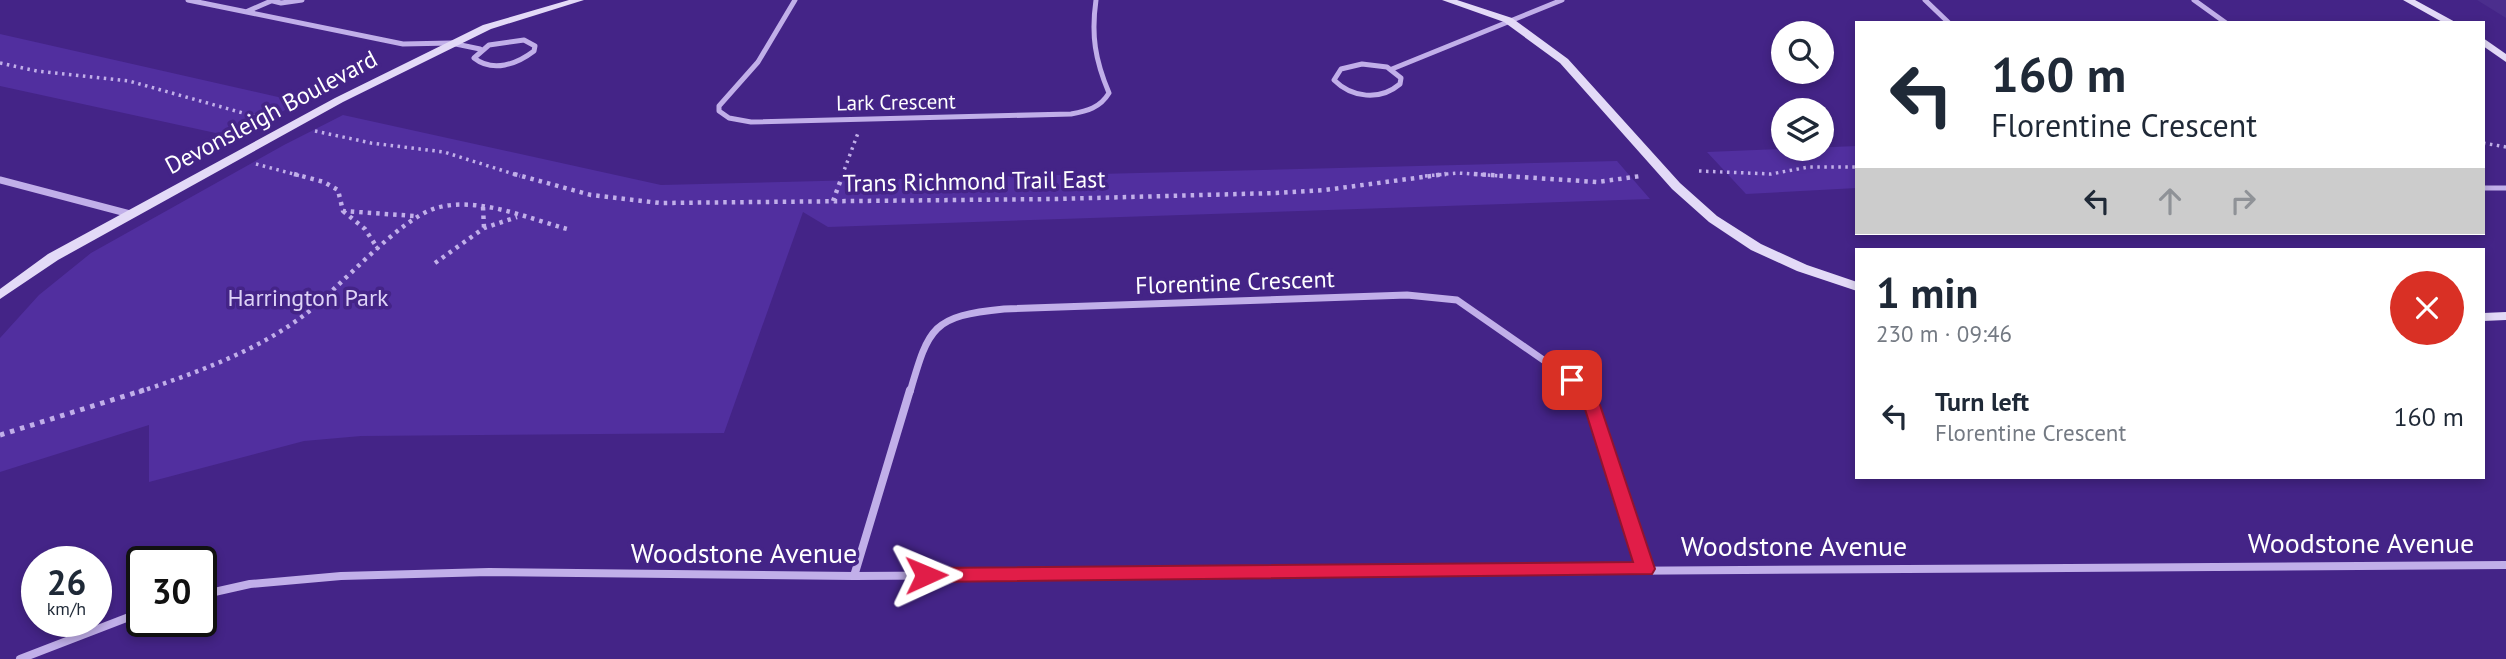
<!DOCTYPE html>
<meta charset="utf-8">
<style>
:root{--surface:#fff;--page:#f2f2f3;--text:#1f2937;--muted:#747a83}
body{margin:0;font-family:"PT Sans",sans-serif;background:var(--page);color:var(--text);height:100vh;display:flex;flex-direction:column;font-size:26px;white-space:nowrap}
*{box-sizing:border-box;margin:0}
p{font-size:23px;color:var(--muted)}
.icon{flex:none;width:38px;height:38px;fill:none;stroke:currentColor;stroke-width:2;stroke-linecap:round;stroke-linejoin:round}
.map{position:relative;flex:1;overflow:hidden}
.sheet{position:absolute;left:1855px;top:248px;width:630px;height:231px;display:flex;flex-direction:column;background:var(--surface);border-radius:0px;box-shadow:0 4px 10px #0003}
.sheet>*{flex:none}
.guide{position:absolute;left:1855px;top:21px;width:630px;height:214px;border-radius:0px;box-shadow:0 4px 10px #0003;background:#fff;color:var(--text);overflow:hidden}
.tools{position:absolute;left:1771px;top:21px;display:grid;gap:14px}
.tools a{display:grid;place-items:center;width:63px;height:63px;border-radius:50%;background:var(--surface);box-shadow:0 4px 10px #0003;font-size:35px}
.speed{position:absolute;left:21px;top:546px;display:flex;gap:14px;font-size:35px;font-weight:700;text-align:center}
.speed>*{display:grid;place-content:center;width:91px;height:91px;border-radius:50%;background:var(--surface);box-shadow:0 4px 10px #0003;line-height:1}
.speed small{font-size:18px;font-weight:400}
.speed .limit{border:4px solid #111;border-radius:10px;background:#fff;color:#111}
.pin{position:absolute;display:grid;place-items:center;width:60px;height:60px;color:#fff;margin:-30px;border-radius:14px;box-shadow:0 4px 10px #0006}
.me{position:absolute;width:77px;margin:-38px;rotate:89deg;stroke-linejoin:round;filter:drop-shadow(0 0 5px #0008)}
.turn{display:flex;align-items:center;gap:24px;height:147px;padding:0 21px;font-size:32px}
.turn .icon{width:91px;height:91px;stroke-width:2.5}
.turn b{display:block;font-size:49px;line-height:60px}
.lanes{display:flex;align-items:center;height:66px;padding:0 21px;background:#0003;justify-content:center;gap:35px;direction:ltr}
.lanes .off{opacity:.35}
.round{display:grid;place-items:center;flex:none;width:74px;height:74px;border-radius:37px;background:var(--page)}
.overview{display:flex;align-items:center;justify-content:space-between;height:119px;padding:0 21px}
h1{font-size:42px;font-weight:600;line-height:52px}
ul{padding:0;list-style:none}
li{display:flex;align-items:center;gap:21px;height:98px;padding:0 21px}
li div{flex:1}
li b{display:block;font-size:26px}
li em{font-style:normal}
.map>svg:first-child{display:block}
.green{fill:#512f9f}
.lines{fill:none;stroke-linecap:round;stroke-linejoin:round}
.path-far2{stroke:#c1afe9;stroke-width:3.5;stroke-dasharray:2.5 4.5;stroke-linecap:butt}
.path-far1{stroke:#c1afe9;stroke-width:4.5;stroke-dasharray:3.5 5;stroke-linecap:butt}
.path{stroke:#c1afe9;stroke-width:5;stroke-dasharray:4.5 6;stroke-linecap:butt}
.lane{stroke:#c1afe9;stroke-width:5}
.street-far2{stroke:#c1afe9;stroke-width:5}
.street-far1{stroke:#c1afe9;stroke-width:7}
.street{stroke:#c1afe9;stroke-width:8}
.secondary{fill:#e3daf7;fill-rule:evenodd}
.wall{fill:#4b2e8d}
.route{fill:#e11d48;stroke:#92132f;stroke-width:2}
.labels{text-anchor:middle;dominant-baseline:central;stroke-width:7;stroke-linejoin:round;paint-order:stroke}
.far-street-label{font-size:21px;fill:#fff;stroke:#442487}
.street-label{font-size:24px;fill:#fff;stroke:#442487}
.park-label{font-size:24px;fill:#ded3f7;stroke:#442487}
.near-street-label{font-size:28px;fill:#fff;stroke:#442487}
</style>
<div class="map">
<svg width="2506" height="659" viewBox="0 0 2506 659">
<rect width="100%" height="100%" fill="#442487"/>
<path class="green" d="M 0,34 L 300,102 L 234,137 L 0,86 Z
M 343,115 L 661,185 L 1617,161 L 1650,199 L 828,227 L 803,212 L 724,433 L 361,436 L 304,441 L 149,482 L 149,425 L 0,472 L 0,338 L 39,295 L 91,253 L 284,145 Z
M 1857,146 L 1857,188 L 1746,194 L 1707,152 Z"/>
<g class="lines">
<path class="path-far2" d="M 0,63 L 37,71 L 129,81 L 268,120
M 315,131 L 371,143 L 444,152 L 520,176
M 2483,143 L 2506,147
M 256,164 L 301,176
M 1699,171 L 1771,174 L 1809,167 L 1857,167
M 842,176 L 858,133
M 1425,176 L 1458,173 L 1501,176"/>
<path class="path-far1" d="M 294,174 L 324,182 L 338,190 L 343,211 L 415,216
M 514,174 L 591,195 L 660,203 L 1056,199 L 1276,193 L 1325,190 L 1446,174
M 1474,174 L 1597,182 L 1641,176
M 833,201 L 843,174
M 483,207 L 484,228
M 343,211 L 365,229 L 378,249
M 435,263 L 484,228 L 517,217
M 139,392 C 195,373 255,352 303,316 C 339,289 397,220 436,208 C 478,196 527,218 567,229"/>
<path class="path" d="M 0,435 L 144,390"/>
<path class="lane" d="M 2483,188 L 2506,188"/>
<path class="street-far2" d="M 188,0 L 403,44 L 451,43 L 480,49
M 269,0 L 281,3 L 302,0
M 795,0 L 758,62 L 719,106 L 719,111 L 729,118 L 751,122 L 1071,114 C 1087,111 1100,108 1109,93 C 1095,60 1091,35 1096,0
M 1925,0 L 1949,23
M 2194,0 L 2226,23
M 248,11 L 271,1
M 524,40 L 535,46 L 534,51 C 517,64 493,73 474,58 L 489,45 Z
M 1362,64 L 1387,67 L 1401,78 L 1400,84 C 1380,101 1352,98 1334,80 L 1341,69 Z
M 1392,69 L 1562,0"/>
<path class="street-far1" d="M 0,180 L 130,214
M 910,392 C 929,327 932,316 1004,309 L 1407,295 L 1457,300 L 1572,380 L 1582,392"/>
<path class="street" d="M 1580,390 L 1592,405 L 1645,569
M 854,576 L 910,390
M 201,595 L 250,584 L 341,576 L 489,572 L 854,576 L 2506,565
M 20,659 L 142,612"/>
<path class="secondary" d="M 569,0 L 584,0 L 491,29 L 343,102 L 58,260 L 0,299 L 0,289 L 48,254 L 335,98 L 483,25 Z
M 1442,0 L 1457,0 L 1512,18 L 1568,59 L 1680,183 L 1717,216 L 1761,244 L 1807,265 L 1857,282 L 1857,291 L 1797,271 L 1751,250 L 1709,222 L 1672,189 L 1560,63 L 1504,22 Z
M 2403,0 L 2415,0 L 2457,23 L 2444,23 Z
M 2483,38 L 2506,54 L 2506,62 L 2483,46 Z
M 2506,312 L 2506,320 L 2483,321 L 2483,313 Z"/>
</g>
<path class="wall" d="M 2477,0 L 2506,0 L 2506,18 Z"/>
<path class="route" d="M 1572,375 L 1578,377 L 1600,405 L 1655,569 L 1652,574 L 926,582 L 920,580 L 917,575 L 920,570 L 926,568 L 1633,562 L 1584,406 L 1564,380 Z"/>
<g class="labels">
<g class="far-street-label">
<text transform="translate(896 102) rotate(-1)">Lark Crescent</text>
</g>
<g class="street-label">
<text transform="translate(271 112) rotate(-28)">Devonsleigh Boulevard</text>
<text transform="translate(974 181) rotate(-1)">Trans Richmond Trail East</text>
<text transform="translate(1235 282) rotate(-2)">Florentine Crescent</text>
</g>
<g class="park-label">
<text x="308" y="297">Harrington Park</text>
</g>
<g class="near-street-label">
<text x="2361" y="542">Woodstone Avenue</text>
<text x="1794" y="545">Woodstone Avenue</text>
<text x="744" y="552">Woodstone Avenue</text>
</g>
</g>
</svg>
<div class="tools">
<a><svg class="icon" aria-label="search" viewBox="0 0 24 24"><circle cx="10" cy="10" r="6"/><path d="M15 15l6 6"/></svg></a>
<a><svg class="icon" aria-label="layers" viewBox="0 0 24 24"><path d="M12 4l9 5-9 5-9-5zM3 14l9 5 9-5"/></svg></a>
</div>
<div class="speed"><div>26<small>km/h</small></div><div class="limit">30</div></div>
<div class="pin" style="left:1572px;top:380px;background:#d93025"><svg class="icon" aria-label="arrive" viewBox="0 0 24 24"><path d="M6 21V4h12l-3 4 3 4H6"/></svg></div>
<svg class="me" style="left:926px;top:575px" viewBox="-20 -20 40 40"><path d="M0-17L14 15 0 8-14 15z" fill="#e11d48" stroke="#fff" stroke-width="4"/></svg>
<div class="guide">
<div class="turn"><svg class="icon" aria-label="left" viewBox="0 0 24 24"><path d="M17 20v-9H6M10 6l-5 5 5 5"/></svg><div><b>160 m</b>Florentine Crescent</div></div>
<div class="lanes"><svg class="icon" aria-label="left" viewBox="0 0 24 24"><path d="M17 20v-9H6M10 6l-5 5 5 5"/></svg><svg class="icon off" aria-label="ahead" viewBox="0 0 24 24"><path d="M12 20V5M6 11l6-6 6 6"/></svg><svg class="icon off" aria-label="right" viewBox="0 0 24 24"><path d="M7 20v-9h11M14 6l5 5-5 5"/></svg></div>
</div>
<section class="sheet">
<div class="overview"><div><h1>1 min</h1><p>230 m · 09:46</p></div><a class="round" style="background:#d93025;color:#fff"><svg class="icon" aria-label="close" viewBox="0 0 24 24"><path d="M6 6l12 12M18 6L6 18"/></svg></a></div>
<ul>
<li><svg class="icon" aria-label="left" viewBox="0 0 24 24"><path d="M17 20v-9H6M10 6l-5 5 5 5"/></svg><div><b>Turn left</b><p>Florentine Crescent</p></div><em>160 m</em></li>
</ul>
</section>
</div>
